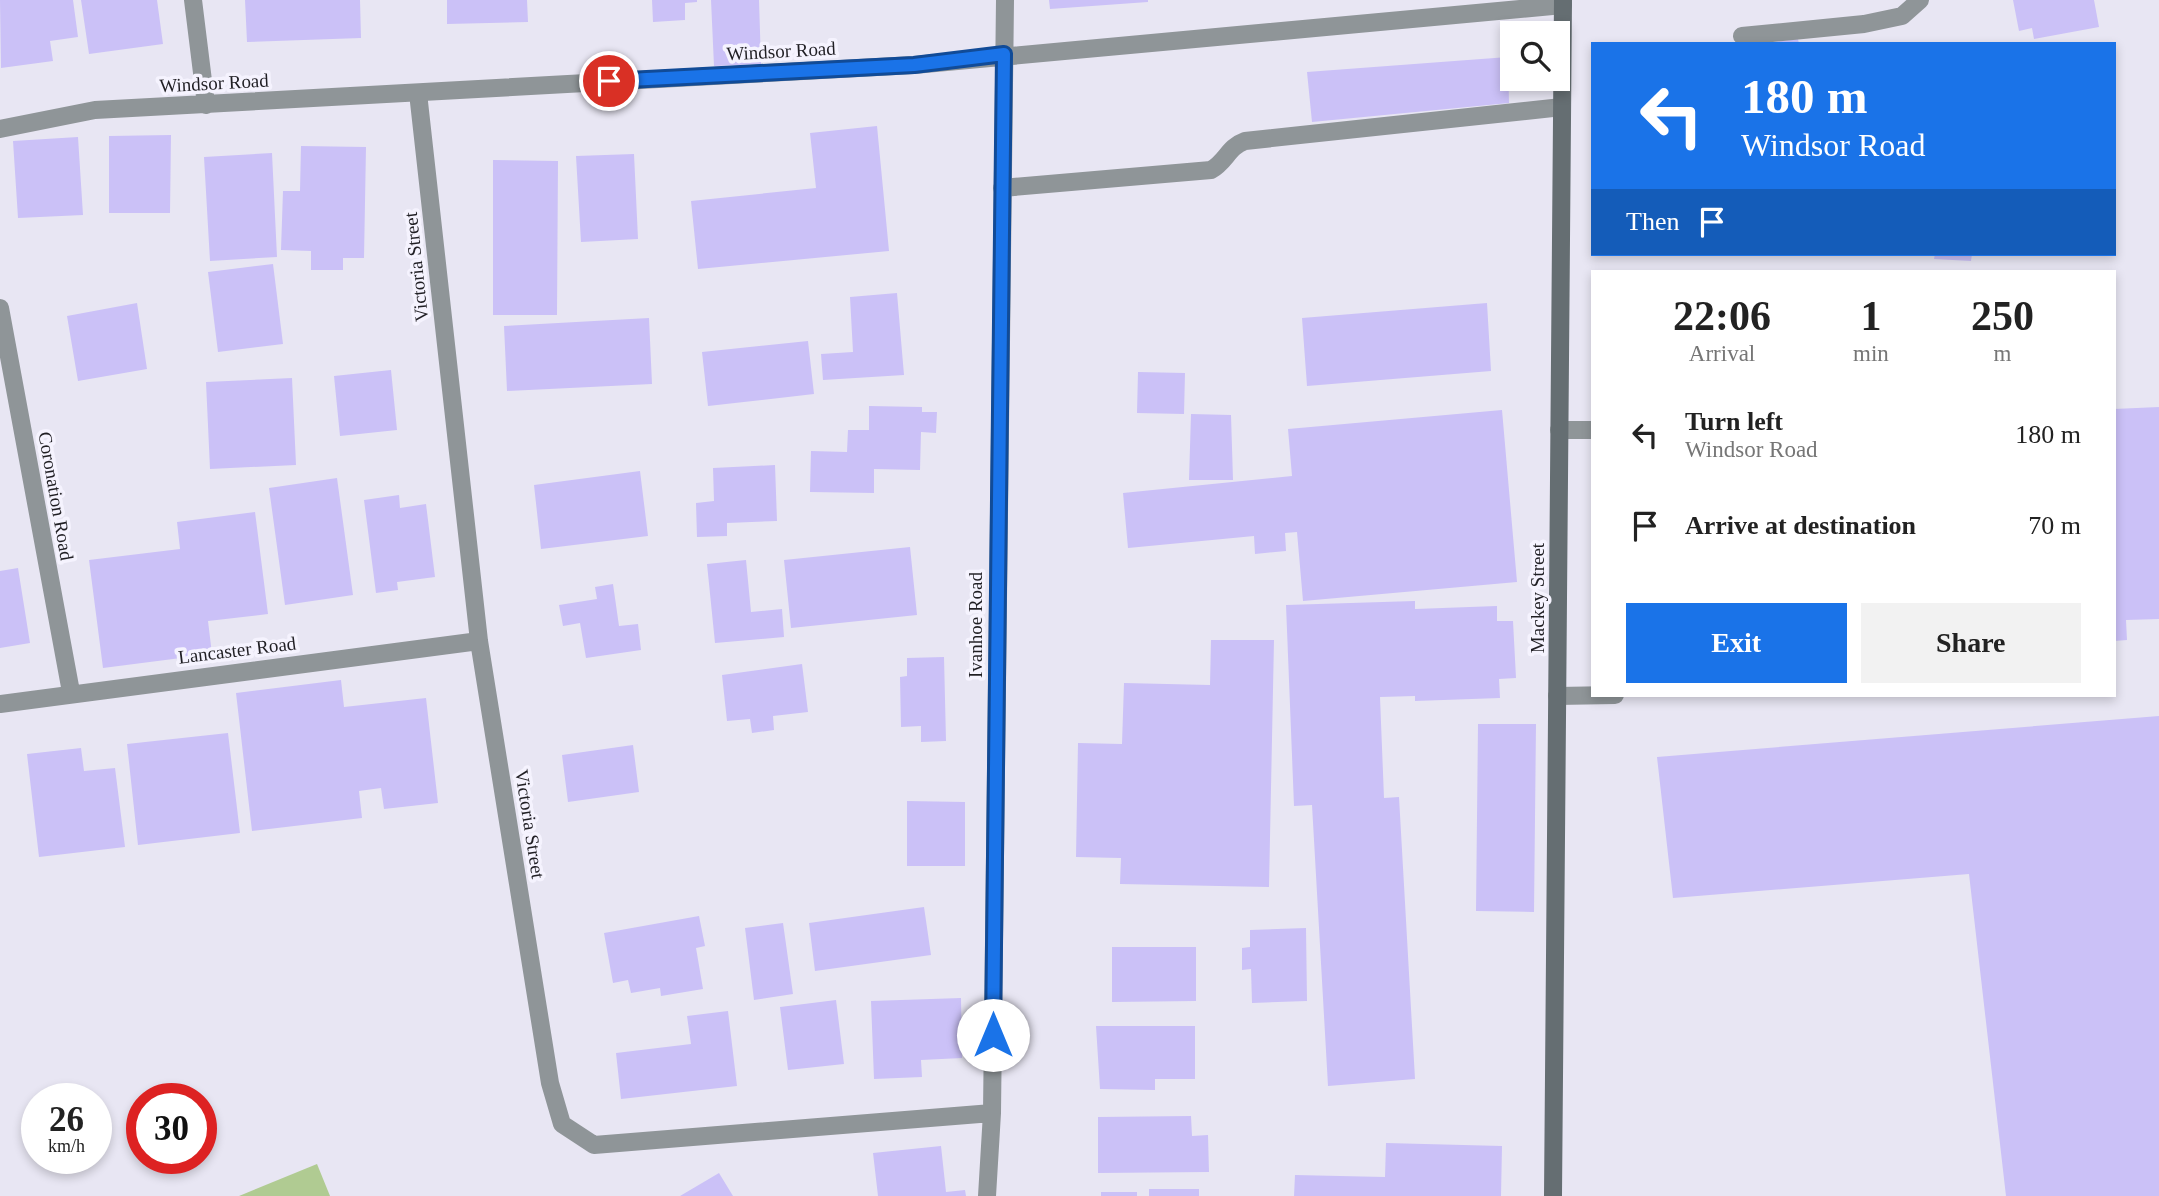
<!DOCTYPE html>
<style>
:root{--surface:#fff;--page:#f2f2f2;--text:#222;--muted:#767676;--accent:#1a73e8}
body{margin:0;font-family:"Times New Roman",serif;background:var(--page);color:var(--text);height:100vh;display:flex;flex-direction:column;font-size:26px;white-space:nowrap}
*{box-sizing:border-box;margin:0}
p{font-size:23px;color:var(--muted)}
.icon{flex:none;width:38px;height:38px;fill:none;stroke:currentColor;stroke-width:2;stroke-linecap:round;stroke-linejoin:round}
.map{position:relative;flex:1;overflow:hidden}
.drawer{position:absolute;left:1591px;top:270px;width:525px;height:427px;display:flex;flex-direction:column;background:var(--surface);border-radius:0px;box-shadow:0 4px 10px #0003}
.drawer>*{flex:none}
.guide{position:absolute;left:1591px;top:42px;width:525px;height:214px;border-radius:0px;box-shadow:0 4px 10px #0003;background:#1a73e8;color:#fff;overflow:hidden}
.tools{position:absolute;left:1500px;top:21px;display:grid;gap:14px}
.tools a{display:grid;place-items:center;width:70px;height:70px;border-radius:0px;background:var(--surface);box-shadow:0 4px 10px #0003;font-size:35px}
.speed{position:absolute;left:21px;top:1083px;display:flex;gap:14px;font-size:35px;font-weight:700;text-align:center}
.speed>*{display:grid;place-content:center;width:91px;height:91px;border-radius:50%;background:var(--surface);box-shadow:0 4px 10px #0003;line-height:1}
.speed small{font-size:18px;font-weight:400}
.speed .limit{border:10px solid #d22;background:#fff;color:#111}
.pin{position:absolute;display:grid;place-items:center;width:60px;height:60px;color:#fff;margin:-30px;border:4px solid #fff;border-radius:50%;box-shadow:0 2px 7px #0007}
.me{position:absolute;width:77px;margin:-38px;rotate:0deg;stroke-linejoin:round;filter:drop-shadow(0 0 5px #0008)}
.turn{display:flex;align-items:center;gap:24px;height:147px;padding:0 35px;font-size:32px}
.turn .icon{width:91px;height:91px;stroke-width:2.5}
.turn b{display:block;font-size:49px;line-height:60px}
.then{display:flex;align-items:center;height:66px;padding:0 35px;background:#0003;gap:14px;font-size:26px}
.eta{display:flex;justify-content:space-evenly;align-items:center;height:119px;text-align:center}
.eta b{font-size:42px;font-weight:800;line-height:49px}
.primary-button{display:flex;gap:14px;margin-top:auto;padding:14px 35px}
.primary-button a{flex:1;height:80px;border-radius:0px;background:var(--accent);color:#fff;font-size:28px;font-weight:800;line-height:80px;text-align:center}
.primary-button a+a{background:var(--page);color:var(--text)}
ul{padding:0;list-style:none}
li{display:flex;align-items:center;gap:21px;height:91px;padding:0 35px}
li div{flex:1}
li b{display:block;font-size:26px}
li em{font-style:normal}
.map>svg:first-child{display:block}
.green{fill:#b0cb92}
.building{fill:#cbc1f7}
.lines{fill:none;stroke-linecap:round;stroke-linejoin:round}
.lane{stroke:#8f9598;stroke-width:18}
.street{stroke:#8f9598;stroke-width:18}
.secondary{stroke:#656e72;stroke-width:18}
.route-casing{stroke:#114b97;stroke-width:18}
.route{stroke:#1a73e8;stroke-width:12}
.labels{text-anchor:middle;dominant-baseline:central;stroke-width:7;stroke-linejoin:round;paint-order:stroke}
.street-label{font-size:19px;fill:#201f24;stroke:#f5f3fe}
</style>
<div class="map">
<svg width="2159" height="1196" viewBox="0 0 2159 1196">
<rect width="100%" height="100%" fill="#e8e6f3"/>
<path class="green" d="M 317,1164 L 330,1196 L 239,1196 Z"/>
<path class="building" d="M 0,0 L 73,0 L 78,37 L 50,41 L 53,61 L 1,68 Z
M 81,0 L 157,0 L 163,44 L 89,54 Z
M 245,0 L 360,0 L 361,38 L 247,42 Z
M 447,0 L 527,0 L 528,22 L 447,24 Z
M 652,0 L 697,0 L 697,2 L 685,3 L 685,20 L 653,22 Z
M 711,0 L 759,0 L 761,64 L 714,66 Z
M 1049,0 L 1148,0 L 1148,2 L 1050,9 Z
M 2013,0 L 2094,0 L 2099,27 L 2034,39 L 2032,28 L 2019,31 Z
M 1798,39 L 1799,44 L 1774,44 L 1774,42 Z
M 1508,57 L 1509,103 L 1312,122 L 1307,72 Z
M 877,126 L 889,251 L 698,269 L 691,201 L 816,188 L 810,133 Z
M 171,135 L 170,213 L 109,213 L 109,136 Z
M 78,137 L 83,215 L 18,218 L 13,141 Z
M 301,146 L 366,147 L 364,258 L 343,258 L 343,270 L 311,270 L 311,251 L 281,250 L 283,191 L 300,191 Z
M 272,153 L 277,257 L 210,261 L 204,157 Z
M 634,154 L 638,239 L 581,242 L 576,156 Z
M 493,160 L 558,161 L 557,315 L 493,315 Z
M 1935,254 L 1972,254 L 1971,261 L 1934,259 Z
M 273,264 L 283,344 L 218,352 L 208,272 Z
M 897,293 L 904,375 L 823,380 L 821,354 L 853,352 L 850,297 Z
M 137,303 L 147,369 L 78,381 L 67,316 Z
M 1487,303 L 1491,371 L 1307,386 L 1302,318 Z
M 649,318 L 652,384 L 507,391 L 504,326 Z
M 808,341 L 814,394 L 708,406 L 702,352 Z
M 391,370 L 397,430 L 340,436 L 334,376 Z
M 1138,372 L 1185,373 L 1184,414 L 1137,413 Z
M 292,378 L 296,465 L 210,469 L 206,382 Z
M 869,406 L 922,407 L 922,412 L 937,412 L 936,433 L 921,432 L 920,470 L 874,469 L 874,493 L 810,492 L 811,451 L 847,452 L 848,430 L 869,430 Z
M 2159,407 L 2159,619 L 2126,620 L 2127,640 L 2114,641 L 2114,409 Z
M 1502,410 L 1517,582 L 1303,601 L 1297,532 L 1285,533 L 1286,551 L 1255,554 L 1254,536 L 1128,548 L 1123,493 L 1292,476 L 1288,429 Z
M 1191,414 L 1231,415 L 1233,480 L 1189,480 Z
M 775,465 L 777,521 L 727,523 L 727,536 L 697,537 L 696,503 L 714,501 L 713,468 Z
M 640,471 L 648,536 L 541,549 L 534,485 Z
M 337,478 L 353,595 L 285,605 L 269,488 Z
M 399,495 L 400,508 L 426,504 L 435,577 L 397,582 L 398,590 L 376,593 L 364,500 Z
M 255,512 L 268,614 L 208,621 L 212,654 L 103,668 L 89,560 L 180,549 L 177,522 Z
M 910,547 L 917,615 L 791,628 L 784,560 Z
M 746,560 L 751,612 L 782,609 L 784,637 L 715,643 L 707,564 Z
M 18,568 L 30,643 L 0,648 L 0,571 Z
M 613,584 L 619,626 L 638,624 L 641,650 L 586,658 L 580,623 L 563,626 L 559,605 L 597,599 L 595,587 Z
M 1415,601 L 1415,609 L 1497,606 L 1497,621 L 1513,621 L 1516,678 L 1499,679 L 1500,698 L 1415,701 L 1415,696 L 1380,697 L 1384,798 L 1399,797 L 1415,1079 L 1328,1086 L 1312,805 L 1294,806 L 1286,605 Z
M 1211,640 L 1274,640 L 1269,887 L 1120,884 L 1121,858 L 1076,857 L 1078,743 L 1122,744 L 1124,683 L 1210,685 Z
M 944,657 L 946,741 L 921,742 L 921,726 L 901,727 L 900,677 L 907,676 L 907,658 Z
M 802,664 L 808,712 L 773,716 L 774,730 L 752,733 L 750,719 L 727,721 L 722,675 Z
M 341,680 L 344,707 L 426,698 L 438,803 L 384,809 L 381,788 L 359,791 L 362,818 L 252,831 L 236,693 Z
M 2159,716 L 2159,1196 L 2006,1196 L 1969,874 L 1673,898 L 1657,757 Z
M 1478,724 L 1536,724 L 1534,912 L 1476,911 Z
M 228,733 L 240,833 L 138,845 L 127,744 Z
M 633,745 L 639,792 L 568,802 L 562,755 Z
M 81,748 L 84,771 L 115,768 L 125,847 L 39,857 L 27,754 Z
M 907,801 L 965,802 L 965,866 L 907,866 Z
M 924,907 L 931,955 L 815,971 L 809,923 Z
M 699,916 L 705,946 L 696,948 L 703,989 L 661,996 L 660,988 L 631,993 L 628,980 L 613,983 L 604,933 Z
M 783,923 L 793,994 L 754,1000 L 745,928 Z
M 1306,928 L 1307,1001 L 1252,1003 L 1251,969 L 1242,970 L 1242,948 L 1250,947 L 1250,930 Z
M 1112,947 L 1196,947 L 1196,1001 L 1112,1002 Z
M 961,998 L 962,1058 L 921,1060 L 922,1077 L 874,1079 L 871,1001 Z
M 836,1000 L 844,1064 L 788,1070 L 780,1007 Z
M 728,1011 L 737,1086 L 621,1099 L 616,1053 L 691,1044 L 687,1016 Z
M 1096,1026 L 1195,1026 L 1195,1079 L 1155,1079 L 1155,1090 L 1100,1089 Z
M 1191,1116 L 1192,1136 L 1208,1135 L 1209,1172 L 1098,1173 L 1098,1117 Z
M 1386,1143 L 1502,1146 L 1501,1196 L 1294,1196 L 1295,1175 L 1385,1177 Z
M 941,1146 L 946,1192 L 965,1190 L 966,1196 L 878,1196 L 873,1153 Z
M 719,1173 L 733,1196 L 680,1196 Z
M 1149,1189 L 1199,1189 L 1199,1196 L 1149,1196 Z
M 1101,1192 L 1137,1192 L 1137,1196 L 1101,1196 Z"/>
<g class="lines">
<path class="lane" d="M 1742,36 L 1864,24 L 1902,16 L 1920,0
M 1002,188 L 1211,170 C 1226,162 1228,147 1245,141 L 1562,107
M 1559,430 L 1592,430
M 1557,696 L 1615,695"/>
<path class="street" d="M 193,0 L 206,105
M 418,93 L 479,641 L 550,1083 L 562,1124 L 594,1145 L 992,1113
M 0,129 L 95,110 L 914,65 L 1563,5
M 0,308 L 71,692
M 0,704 L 479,641
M 987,1196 L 992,1113 L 1005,0"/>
<path class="secondary" d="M 1553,1196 L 1563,0"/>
</g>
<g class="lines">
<g class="route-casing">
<path id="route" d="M 609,81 L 914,65 L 1004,54 L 993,1035"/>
</g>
<use href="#route" class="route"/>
</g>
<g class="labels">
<g class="street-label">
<text transform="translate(781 51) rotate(-3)">Windsor Road</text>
<text transform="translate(214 83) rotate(-3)">Windsor Road</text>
<text transform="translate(416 267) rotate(-96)">Victoria Street</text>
<text transform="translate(56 496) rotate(80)">Coronation Road</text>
<text transform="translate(1537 598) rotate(-90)">Mackey Street</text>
<text transform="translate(975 625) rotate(-90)">Ivanhoe Road</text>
<text transform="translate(237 650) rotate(-7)">Lancaster Road</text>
<text transform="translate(530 824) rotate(81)">Victoria Street</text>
</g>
</g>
</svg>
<div class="tools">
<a><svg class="icon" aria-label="search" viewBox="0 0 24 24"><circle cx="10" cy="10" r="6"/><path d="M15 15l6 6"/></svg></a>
</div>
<div class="speed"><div>26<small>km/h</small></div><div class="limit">30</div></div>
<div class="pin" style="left:609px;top:81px;background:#d93025"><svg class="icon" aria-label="arrive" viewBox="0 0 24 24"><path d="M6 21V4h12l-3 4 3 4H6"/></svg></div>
<svg class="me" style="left:993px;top:1035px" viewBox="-20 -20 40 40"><circle r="19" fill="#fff"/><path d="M0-13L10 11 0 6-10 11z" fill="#1a73e8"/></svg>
<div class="guide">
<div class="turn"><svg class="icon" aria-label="left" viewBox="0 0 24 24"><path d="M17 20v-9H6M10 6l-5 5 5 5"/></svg><div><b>180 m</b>Windsor Road</div></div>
<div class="then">Then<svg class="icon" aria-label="arrive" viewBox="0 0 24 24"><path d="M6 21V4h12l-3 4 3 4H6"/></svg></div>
</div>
<section class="drawer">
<div class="eta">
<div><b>22:06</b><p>Arrival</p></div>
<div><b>1</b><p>min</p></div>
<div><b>250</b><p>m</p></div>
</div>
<ul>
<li><svg class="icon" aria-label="left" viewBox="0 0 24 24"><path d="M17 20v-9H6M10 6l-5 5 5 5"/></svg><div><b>Turn left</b><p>Windsor Road</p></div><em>180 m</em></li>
<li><svg class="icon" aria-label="arrive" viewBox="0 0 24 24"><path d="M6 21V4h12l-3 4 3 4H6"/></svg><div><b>Arrive at destination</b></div><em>70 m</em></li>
</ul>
<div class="primary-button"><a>Exit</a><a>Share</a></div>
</section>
</div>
